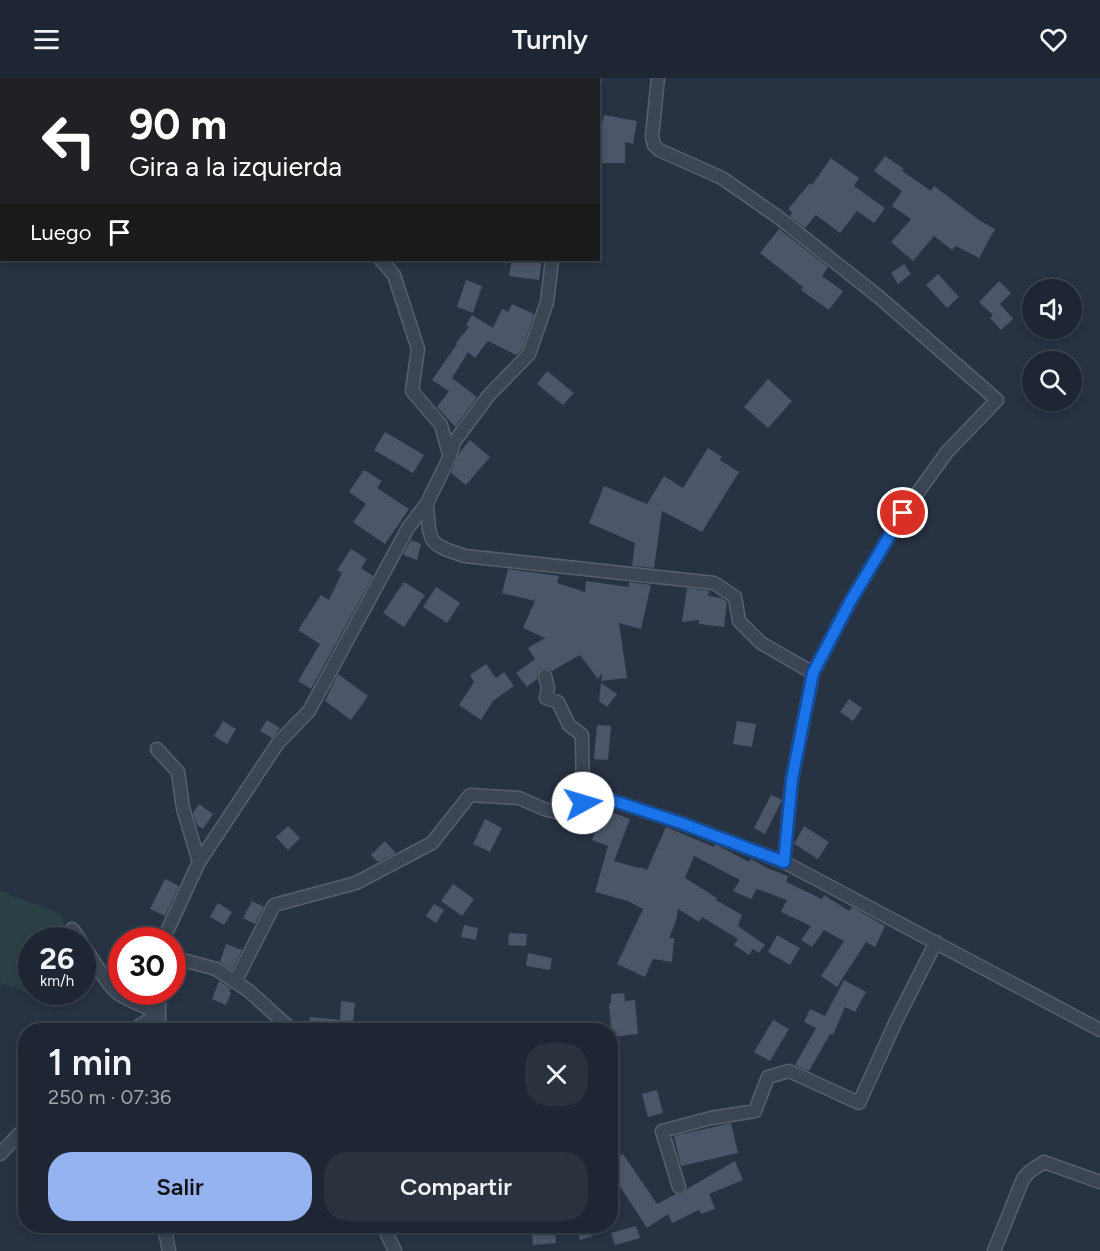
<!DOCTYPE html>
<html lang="es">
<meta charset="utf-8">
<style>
:root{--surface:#1d2632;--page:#2a323e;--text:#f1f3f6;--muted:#a0a5ac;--line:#3b434d;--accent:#95b2f1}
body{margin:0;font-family:Figtree,sans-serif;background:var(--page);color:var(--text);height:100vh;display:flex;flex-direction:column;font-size:22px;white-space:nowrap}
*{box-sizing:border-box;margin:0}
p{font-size:20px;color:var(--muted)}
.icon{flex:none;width:33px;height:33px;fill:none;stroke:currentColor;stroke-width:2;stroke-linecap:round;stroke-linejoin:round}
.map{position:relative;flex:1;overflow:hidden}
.details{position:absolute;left:18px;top:945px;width:600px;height:210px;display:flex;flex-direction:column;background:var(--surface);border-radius:24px;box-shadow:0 3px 9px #0003,0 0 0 2px var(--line)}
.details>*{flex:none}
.top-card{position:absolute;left:0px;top:0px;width:600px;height:183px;box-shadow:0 3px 9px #0003,0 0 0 2px var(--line);background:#202124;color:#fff;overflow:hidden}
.fabs{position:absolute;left:1022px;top:201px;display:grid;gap:12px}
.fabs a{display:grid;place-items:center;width:60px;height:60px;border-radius:50%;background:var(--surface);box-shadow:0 3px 9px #0003,0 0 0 2px var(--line);font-size:30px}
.speed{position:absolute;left:18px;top:849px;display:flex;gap:12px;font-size:30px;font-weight:700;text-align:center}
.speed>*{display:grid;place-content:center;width:78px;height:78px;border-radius:50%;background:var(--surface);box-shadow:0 3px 9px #0003,0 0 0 2px var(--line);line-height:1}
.speed small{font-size:15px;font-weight:400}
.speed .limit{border:9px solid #d22;background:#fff;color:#111}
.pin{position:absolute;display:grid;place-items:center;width:51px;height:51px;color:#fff;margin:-26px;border:3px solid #fff;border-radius:50%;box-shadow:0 2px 6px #0007}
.me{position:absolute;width:66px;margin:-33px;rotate:84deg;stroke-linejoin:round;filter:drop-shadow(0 0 4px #0008)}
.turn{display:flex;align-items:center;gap:21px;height:126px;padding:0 30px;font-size:27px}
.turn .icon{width:78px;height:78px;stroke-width:2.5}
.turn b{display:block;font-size:42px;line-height:51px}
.then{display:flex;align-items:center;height:57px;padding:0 30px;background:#0003;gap:12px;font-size:22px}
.round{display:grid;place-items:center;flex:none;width:63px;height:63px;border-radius:24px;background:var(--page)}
.headline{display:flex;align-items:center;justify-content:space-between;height:102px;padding:0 30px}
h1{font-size:36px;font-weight:600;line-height:45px}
.button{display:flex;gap:12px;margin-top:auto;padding:12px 30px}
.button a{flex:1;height:69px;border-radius:24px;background:var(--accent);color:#111;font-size:24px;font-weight:600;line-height:69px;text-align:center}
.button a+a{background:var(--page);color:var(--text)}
header{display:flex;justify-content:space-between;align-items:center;height:78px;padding:0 30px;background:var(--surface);font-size:27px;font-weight:600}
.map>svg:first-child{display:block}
.green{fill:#294044}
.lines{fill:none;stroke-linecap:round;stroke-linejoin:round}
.river{stroke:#3d4f6c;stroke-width:27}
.building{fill:#4b5669}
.minor-casing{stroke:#57606d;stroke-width:15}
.minor{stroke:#3b4553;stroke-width:12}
.route-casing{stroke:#114b97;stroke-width:15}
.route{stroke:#1a73e8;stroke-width:10}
</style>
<header><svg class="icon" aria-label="menu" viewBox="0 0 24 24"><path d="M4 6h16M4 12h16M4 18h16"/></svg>Turnly<svg class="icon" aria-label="heart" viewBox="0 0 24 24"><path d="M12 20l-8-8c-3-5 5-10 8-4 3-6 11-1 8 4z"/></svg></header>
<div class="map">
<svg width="1100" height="1173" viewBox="0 0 1100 1173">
<rect width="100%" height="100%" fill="#273243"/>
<path class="green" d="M 0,813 L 61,836 L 68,857 L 67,862 L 32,862 L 32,914 L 57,914 L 55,926 L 0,904 Z"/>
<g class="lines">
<path class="river" d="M 64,0 L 65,2
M 0,99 L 2,98"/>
</g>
<path class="building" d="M 604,37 L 637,43 L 633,66 L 625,64 L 625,85 L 600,85 L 599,60 Z
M 885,78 L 904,91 L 902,93 L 931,113 L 934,108 L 979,142 L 995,151 L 979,180 L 956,168 L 952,172 L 934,158 L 913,183 L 891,164 L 911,141 L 892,128 L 902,113 L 874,93 Z
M 831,80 L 859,100 L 854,108 L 885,130 L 874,145 L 857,133 L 840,155 L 816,137 L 805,150 L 790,138 L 792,134 L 788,131 L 810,105 L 812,107 Z
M 779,151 L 828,189 L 822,198 L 843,213 L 829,232 L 801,212 L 803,209 L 760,175 Z
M 512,182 L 542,182 L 539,202 L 509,198 Z
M 904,186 L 911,196 L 898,206 L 891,195 Z
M 938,196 L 959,219 L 947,230 L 926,207 Z
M 466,202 L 482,208 L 473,235 L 457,229 Z
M 999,203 L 1011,215 L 1000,226 L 1013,241 L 1001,252 L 990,240 L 993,237 L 979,224 Z
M 512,226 L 534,236 L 522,272 L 516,277 L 488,263 L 475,280 L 468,274 L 452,300 L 477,319 L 455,349 L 437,329 L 449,313 L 432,302 L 457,266 L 456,265 L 469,249 L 466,247 L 472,237 L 493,250 L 502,231 L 508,234 Z
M 547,293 L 574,315 L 563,327 L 537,306 Z
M 768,301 L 792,323 L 768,350 L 744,329 Z
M 385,354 L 424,377 L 413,395 L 374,372 Z
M 470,362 L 490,379 L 466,407 L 451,395 L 460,374 Z
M 708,370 L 722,379 L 720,382 L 739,394 L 702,454 L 662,433 L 654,490 L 632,488 L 635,465 L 589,445 L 604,408 L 647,426 L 664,398 L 683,410 Z
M 364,392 L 382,403 L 377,410 L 409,431 L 385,466 L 353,444 L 366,426 L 349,414 Z
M 411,462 L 421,466 L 417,482 L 403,477 Z
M 351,471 L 367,481 L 361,490 L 373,498 L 311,611 L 298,603 L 320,566 L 298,552 L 321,517 L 329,522 L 342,495 L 337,492 Z
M 508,491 L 559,498 L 557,505 L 585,514 L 586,503 L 629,509 L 629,504 L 651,507 L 641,551 L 619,545 L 627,600 L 601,603 L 602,595 L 598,601 L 580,577 L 552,593 L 547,590 L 540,592 L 537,596 L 537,601 L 527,609 L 516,595 L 535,581 L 528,570 L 545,560 L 523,550 L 535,523 L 502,515 Z
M 404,504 L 425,517 L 404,549 L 383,535 Z
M 436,509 L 460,525 L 447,545 L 423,529 Z
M 687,510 L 709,513 L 708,518 L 721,520 L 727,524 L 724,549 L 699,546 L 699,542 L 682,544 Z
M 486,586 L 496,600 L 504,594 L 514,608 L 493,623 L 481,642 L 459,627 L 474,604 L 470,597 Z
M 338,596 L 368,618 L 351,642 L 325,623 Z
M 601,605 L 617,616 L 607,629 L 599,623 Z
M 849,621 L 862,630 L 853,643 L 840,634 Z
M 267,642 L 280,650 L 272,660 L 260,653 Z
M 223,643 L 236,651 L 227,666 L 214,658 Z
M 737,643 L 756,646 L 752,669 L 733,666 Z
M 597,647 L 611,648 L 608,682 L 594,681 Z
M 771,717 L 782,722 L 765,756 L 754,750 Z
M 199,726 L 213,736 L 203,751 L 197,747 L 193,735 Z
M 603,731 L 630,741 L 614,783 L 639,790 L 640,789 L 647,792 L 666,749 L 714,769 L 715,767 L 717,767 L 749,784 L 751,781 L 767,790 L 788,798 L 786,804 L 822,821 L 824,817 L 849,833 L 852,829 L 885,848 L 875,869 L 866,864 L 837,909 L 821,898 L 844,863 L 824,852 L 812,869 L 801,862 L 811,848 L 781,834 L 787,822 L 757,811 L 751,821 L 733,813 L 740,802 L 694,778 L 685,800 L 717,820 L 716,822 L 742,837 L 738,848 L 765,867 L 759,875 L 753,871 L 749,877 L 734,867 L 738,861 L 702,839 L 699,844 L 678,831 L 676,843 L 669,860 L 674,860 L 672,884 L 653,881 L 645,899 L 617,886 L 643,831 L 628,823 L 595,814 L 608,768 L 592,762 Z
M 485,741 L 502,750 L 490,774 L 473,766 Z
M 288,748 L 300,760 L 288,772 L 276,759 Z
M 804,748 L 829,764 L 818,781 L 794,766 Z
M 385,763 L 396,775 L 378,784 L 371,777 Z
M 165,801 L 179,808 L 165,838 L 150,831 Z
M 453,806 L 474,821 L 462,838 L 441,823 Z
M 252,823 L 264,829 L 255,846 L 243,840 Z
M 218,825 L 232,834 L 224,847 L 210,839 Z
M 434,826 L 444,832 L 436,845 L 426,838 Z
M 464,847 L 478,850 L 476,862 L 461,859 Z
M 509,855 L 527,856 L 526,868 L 508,867 Z
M 777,857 L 800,870 L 790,887 L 768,874 Z
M 226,866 L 242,872 L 232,892 L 220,884 Z
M 110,874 L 122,876 L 122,902 L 115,900 L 107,889 Z
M 528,875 L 552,880 L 550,892 L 526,888 Z
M 844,902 L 866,914 L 855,934 L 845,929 L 833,957 L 830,956 L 809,993 L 795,987 L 816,950 L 804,944 L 810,931 L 825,938 Z
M 219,903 L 231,911 L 229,914 L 231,915 L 226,927 L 212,921 Z
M 624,915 L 625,923 L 635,922 L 638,956 L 612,959 L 609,926 L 611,925 L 611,916 Z
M 341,923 L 355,925 L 353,944 L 356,944 L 355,952 L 309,952 L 310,939 L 340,942 Z
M 773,942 L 789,951 L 770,983 L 754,974 Z
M 657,1012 L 663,1035 L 648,1039 L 642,1016 Z
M 731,1045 L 738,1075 L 681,1088 L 674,1058 Z
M 623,1076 L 657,1126 L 676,1116 L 682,1117 L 687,1111 L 735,1083 L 743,1102 L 709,1116 L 715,1131 L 701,1136 L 699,1132 L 672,1145 L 668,1136 L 647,1150 L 610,1093 L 610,1084 Z
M 531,1148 L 555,1148 L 556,1165 L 533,1167 Z
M 576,1148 L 589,1148 L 593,1158 L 580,1162 Z
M 636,1148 L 640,1160 L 615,1167 L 611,1155 Z"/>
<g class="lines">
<g class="minor-casing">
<path id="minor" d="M 394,0 L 394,2
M 658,0 L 652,58 L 654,67 L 659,72 L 722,100 L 778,139 L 879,219 L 997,322 L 947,374 L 903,435 L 850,524 L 813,595 L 792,701 L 784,784
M 572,2 L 572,0
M 381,182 L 394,197 L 418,271 L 412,313 L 441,347 L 449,376
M 427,425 C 430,464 426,466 465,478 L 714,505 L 735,519 L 739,543 L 761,565 L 813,595
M 545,598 L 548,610 L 546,620 L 558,624 L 569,647 L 582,657 L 583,725
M 157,671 L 178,694 L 183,730 L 199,784
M 72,851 L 80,862
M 163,862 L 199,784 L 278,665 L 309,633 L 408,450 L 427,425 L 450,378 L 454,364 L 489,317 L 529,276 L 547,224 L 552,182
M 82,866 C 93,880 106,907 119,916 C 131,924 147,929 159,935
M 172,879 L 216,891 L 249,913 L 292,952
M 235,904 L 274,827 L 356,805 L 432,765 L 470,717 L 519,720 L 544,731 L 568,737 L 583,725 L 599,718 L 681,745 L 784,784 L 1100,952
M 133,952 L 159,935
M 159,952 L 159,914
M 0,1076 L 26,1049
M 679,1109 L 662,1053 L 711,1040 L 755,1033 L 768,999 L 789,993 L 859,1025 L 896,943 L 936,864
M 164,1148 L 169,1173
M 383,1148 L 395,1173
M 994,1173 L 1023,1101 L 1029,1094 L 1044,1084 L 1100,1104"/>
</g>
<use href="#minor" class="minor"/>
</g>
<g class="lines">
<g class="route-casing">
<path id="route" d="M 583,725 L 599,718 L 681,745 L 784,784 L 792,701 L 813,595 L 850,524 L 903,435"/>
</g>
<use href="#route" class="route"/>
</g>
</svg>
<div class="fabs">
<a><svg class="icon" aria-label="sound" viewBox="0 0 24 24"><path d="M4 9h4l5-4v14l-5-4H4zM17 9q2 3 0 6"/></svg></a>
<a><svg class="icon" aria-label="search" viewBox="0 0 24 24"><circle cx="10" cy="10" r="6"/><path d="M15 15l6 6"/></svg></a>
</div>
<div class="speed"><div>26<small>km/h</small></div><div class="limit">30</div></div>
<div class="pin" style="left:903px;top:435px;background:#d93025"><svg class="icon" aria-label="arrive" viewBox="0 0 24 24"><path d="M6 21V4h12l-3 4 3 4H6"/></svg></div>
<svg class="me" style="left:583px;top:725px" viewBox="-20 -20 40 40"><circle r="19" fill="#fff"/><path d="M0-13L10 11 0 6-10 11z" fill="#1a73e8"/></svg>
<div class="top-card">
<div class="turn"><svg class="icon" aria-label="left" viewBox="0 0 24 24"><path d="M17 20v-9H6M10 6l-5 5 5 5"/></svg><div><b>90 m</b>Gira a la izquierda</div></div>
<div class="then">Luego<svg class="icon" aria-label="arrive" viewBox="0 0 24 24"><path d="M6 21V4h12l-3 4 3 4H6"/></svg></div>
</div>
<section class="details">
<div class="headline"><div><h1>1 min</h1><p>250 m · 07:36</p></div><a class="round"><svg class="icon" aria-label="close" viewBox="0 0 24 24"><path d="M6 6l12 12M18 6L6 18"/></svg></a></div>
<div class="button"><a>Salir</a><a>Compartir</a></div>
</section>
</div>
